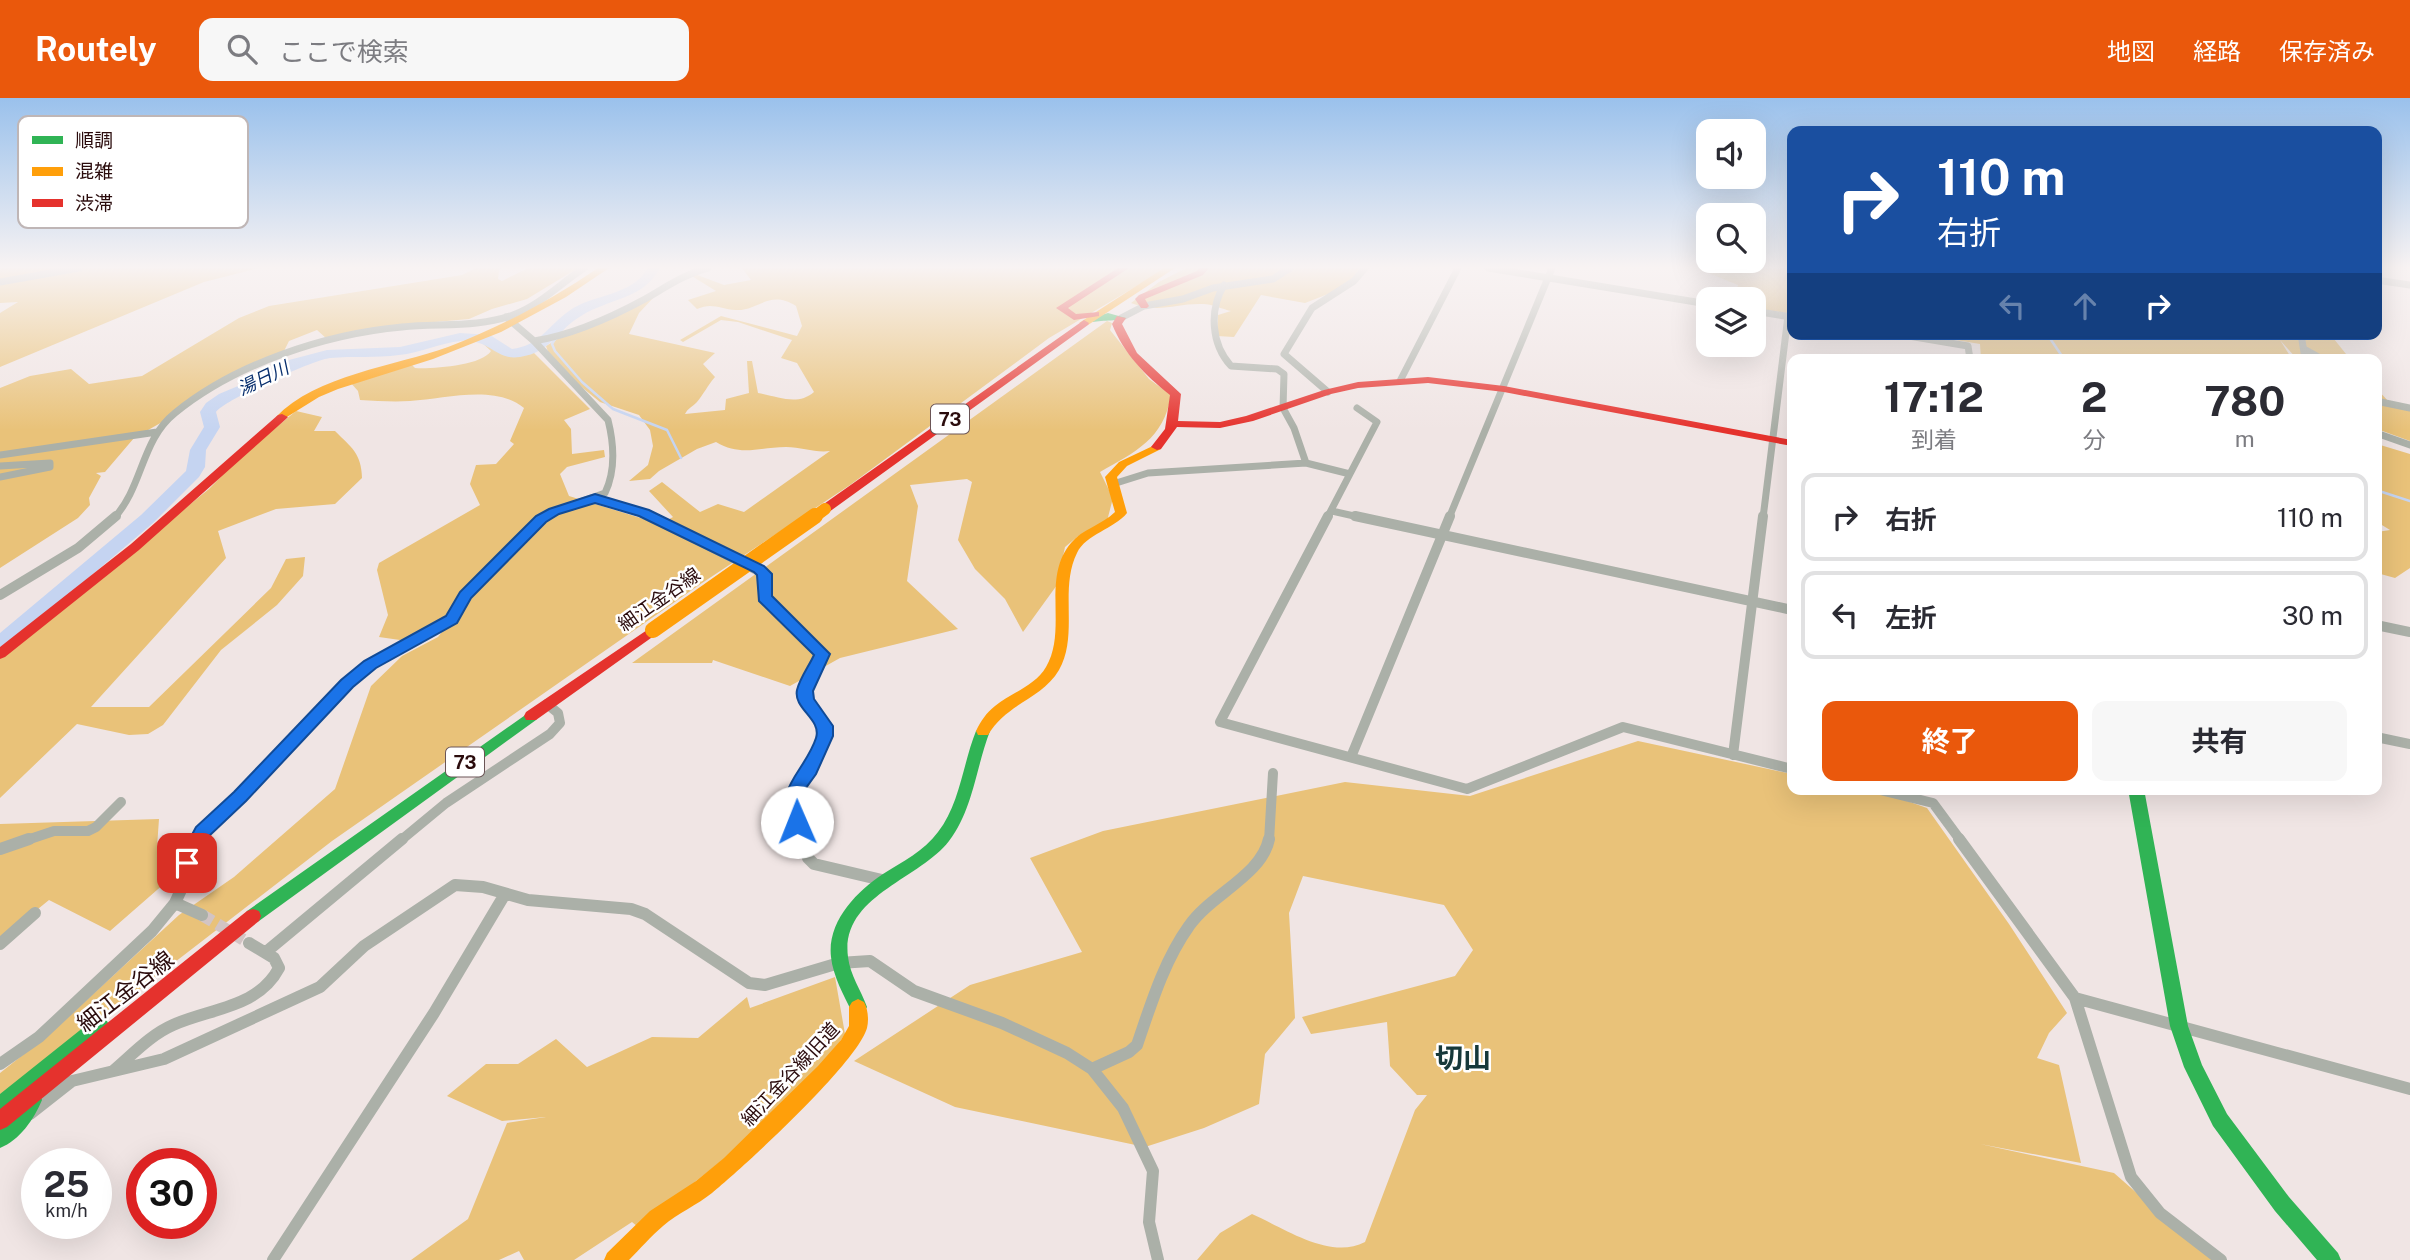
<!DOCTYPE html>
<html lang="ja">
<meta charset="utf-8">
<style>
:root{--surface:#fff;--page:#f7f7f7;--text:#2b2b33;--muted:#7c7c81;--line:#e1e1e2;--accent:#ea580c}
body{margin:0;font-family:"Public Sans","Noto Sans JP",sans-serif;background:var(--page);color:var(--text);height:100vh;display:flex;flex-direction:column;font-size:26px;white-space:nowrap}
*{box-sizing:border-box;margin:0}
p{font-size:23px;color:var(--muted)}
.icon{flex:none;width:38px;height:38px;fill:none;stroke:currentColor;stroke-width:2;stroke-linecap:round;stroke-linejoin:round}
.map{position:relative;flex:1;overflow:hidden}
.sheet{position:absolute;left:1787px;top:256px;width:595px;height:441px;display:flex;flex-direction:column;background:var(--surface);border-radius:14px;box-shadow:0 7px 28px #0002}
.sheet>*{flex:none}
.banner{position:absolute;left:1787px;top:28px;width:595px;height:214px;border-radius:14px;box-shadow:0 7px 28px #0002;background:#1a4fa0;color:#fff;overflow:hidden}
.buttons{position:absolute;left:1696px;top:21px;display:grid;gap:14px}
.buttons a{display:grid;place-items:center;width:70px;height:70px;border-radius:14px;background:var(--surface);box-shadow:0 7px 28px #0002;font-size:35px}
.speed{position:absolute;left:21px;top:1050px;display:flex;gap:14px;font-size:35px;font-weight:700;text-align:center}
.speed>*{display:grid;place-content:center;width:91px;height:91px;border-radius:50%;background:var(--surface);box-shadow:0 7px 28px #0002;line-height:1}
.speed small{font-size:18px;font-weight:400}
.speed .limit{border:10px solid #d22;background:#fff;color:#111}
.pin{position:absolute;display:grid;place-items:center;width:60px;height:60px;color:#fff;margin:-30px;border-radius:14px;box-shadow:0 4px 10px #0006}
.me{position:absolute;width:77px;margin:-38px;rotate:359deg;stroke-linejoin:round;filter:drop-shadow(0 0 5px #0008)}
.turn{display:flex;align-items:center;gap:24px;height:147px;padding:0 35px;font-size:32px}
.turn .icon{width:91px;height:91px;stroke-width:2.5}
.turn b{display:block;font-size:49px;line-height:60px}
.lanes{display:flex;align-items:center;height:66px;padding:0 35px;background:#0003;justify-content:center;gap:35px;direction:ltr}
.lanes .off{opacity:.35}
.eta{display:flex;justify-content:space-evenly;align-items:center;height:119px;text-align:center}
.eta b{font-size:42px;font-weight:700;line-height:49px}
.cta{display:flex;gap:14px;margin-top:auto;padding:14px 35px}
.cta a{flex:1;height:80px;border-radius:14px;background:var(--accent);color:#fff;font-size:28px;font-weight:700;line-height:80px;text-align:center}
.cta a+a{background:var(--page);color:var(--text)}
ul{padding:0;list-style:none}
li{display:flex;align-items:center;gap:21px;height:88px;margin:0 14px 10px;padding:0 21px;border:4px solid var(--line);border-radius:14px}
li div{flex:1}
li b{display:block;font-size:26px}
li em{font-style:normal}
header{display:flex;align-items:center;gap:42px;box-sizing:border-box;height:98px;padding:0 35px;background:var(--accent);color:#fff}
header strong{font-size:33px}
nav{display:flex;gap:38px;margin-inline-start:auto;font-size:24px}
.search{width:490px;height:63px;background:var(--page);display:flex;align-items:center;gap:18px;box-sizing:border-box;padding:0 24px;border-radius:14px;color:var(--muted);font-size:26px}
.map>svg:first-child{display:block}
.green{fill:#e9c279}
.lines{fill:none;stroke-linecap:round;stroke-linejoin:round}
.stream{stroke:#c5d4f1;stroke-width:2.5}
.river{fill:#c5d4f1;fill-rule:evenodd}
.street-tunnel{stroke:#d2c4c4;stroke-width:12;stroke-dasharray:12 6;stroke-linecap:butt}
.street-far2{stroke:#abb0a8;stroke-width:7}
.street-far1{stroke:#abb0a8;stroke-width:10}
.street{stroke:#abb0a8;stroke-width:12}
.fast{fill:#30b455;fill-rule:evenodd}
.slow{fill:#ff9f0a;fill-rule:evenodd}
.jam{fill:#e5322d;fill-rule:evenodd}
.slow-bridge-far1{stroke:#ff9f0a;stroke-width:12}
.slow-bridge{stroke:#ff9f0a;stroke-width:16}
.route{fill:#1a73e8;stroke:#114b97;stroke-width:2}
.labels{text-anchor:middle;dominant-baseline:central;stroke-width:5;stroke-linejoin:round;paint-order:stroke}
.far-water-label{font-size:18px;font-style:italic;fill:#082f6e;stroke:#fff}
.shield{fill:#fff;stroke:#6b5556;stroke-width:2}
.shield-label{font-size:18px;font-weight:bold;fill:#2b0c0d}
.street-label{font-size:19px;fill:#2b0c0d;stroke:#fff}
.near-street-label{font-size:23px;fill:#2b0c0d;stroke:#fff}
.near-quarter-label{font-size:28px;font-weight:bold;fill:#16383a;stroke:#fff}
.key{fill:#fff;stroke:#bfb6b6;stroke-width:2}
.key-label{font-size:19px;fill:#2b0c0d}
</style>
<header>
<strong>Routely</strong>
<div class="search"><svg class="icon" aria-label="search" viewBox="0 0 24 24"><circle cx="10" cy="10" r="6"/><path d="M15 15l6 6"/></svg>ここで検索</div>
<nav><a>地図</a><a>経路</a><a>保存済み</a></nav>
</header>
<div class="map">
<svg width="2410" height="1162" viewBox="0 0 2410 1162">
<rect width="100%" height="100%" fill="#f0e5e4"/>
<path class="green" d="M 0,170 L 259,170 L 204,184 L 0,269 L 0,215 L 18,204 L 0,205 Z
M 476,170 L 502,170 L 499,172 L 498,181 L 502,183 L 528,170 L 578,170 L 527,201 L 492,211 L 469,221 L 424,225 L 327,241 L 317,232 L 289,243 L 283,255 L 218,287 L 164,323 L 134,340 L 105,374 L 96,375 L 101,378 L 89,400 L 90,407 L 78,420 L 0,470 L 0,290 L 30,278 L 71,271 L 89,286 L 142,278 L 239,220 L 269,208 L 462,177 Z
M 742,170 L 1167,170 L 1049,240 L 850,387 L 702,485 L 332,743 L 0,999 L 0,975 L 53,933 L 179,817 L 234,779 L 335,691 L 371,588 L 402,558 L 438,539 L 445,530 L 407,543 L 379,539 L 388,517 L 377,472 L 379,465 L 480,407 L 470,386 L 476,367 L 496,366 L 514,346 L 510,343 L 524,310 C 495,286 445,301 410,303 C 394,304 377,303 360,302 L 358,293 L 350,284 L 412,267 L 415,270 C 432,271 481,268 491,253 L 481,244 L 488,245 L 509,257 L 534,255 L 590,311 L 564,322 L 571,331 L 572,356 L 604,352 L 605,359 L 567,369 L 560,376 L 569,398 L 660,426 L 673,419 L 649,393 L 662,384 L 700,414 L 718,406 L 744,414 L 830,353 C 815,355 802,349 786,349 C 759,349 741,359 716,344 L 697,351 L 659,373 L 650,381 L 629,383 L 648,367 L 653,348 L 650,332 L 639,317 L 600,304 L 552,265 L 546,248 L 566,236 L 654,199 L 639,215 L 629,236 L 715,255 L 703,266 L 715,279 C 708,287 703,297 697,304 C 692,309 688,310 685,316 L 725,312 L 726,301 L 749,295 L 747,263 L 752,263 L 758,295 C 779,299 798,308 814,294 L 797,265 L 781,260 L 792,242 L 738,224 L 721,222 L 683,244 L 680,242 L 721,218 L 797,238 L 802,228 L 796,208 C 769,191 759,213 736,212 C 720,211 712,204 697,211 L 688,202 L 716,193 L 690,177 L 692,175 L 724,187 L 751,182 Z
M 1186,170 L 1360,170 L 1346,189 L 1305,205 L 1261,197 L 1234,239 L 1217,238 L 1218,217 L 1231,213 C 1222,211 1212,206 1203,206 C 1175,205 1160,216 1131,205 L 1159,184 Z
M 1696,170 L 1792,170 L 1792,216 L 1754,210 L 1754,201 L 1734,201 L 1738,187 Z
M 1107,223 L 1112,225 L 1110,232 L 1149,281 L 1171,297 C 1164,341 1135,354 1100,374 L 1113,400 L 1107,423 L 1077,439 L 1065,449 L 1057,487 L 1023,534 L 1005,501 L 975,471 L 958,442 L 972,384 L 967,381 L 910,387 L 918,408 L 907,483 L 958,531 L 840,560 L 790,588 L 713,562 L 712,565 L 632,565 Z
M 1920,236 L 2030,236 L 2036,240 L 2032,236 L 2330,236 L 2350,261 L 2297,261 L 2280,242 L 2292,261 L 1981,261 L 1980,246 Z
M 2376,290 L 2389,304 L 2410,309 L 2410,343 L 2377,331 Z
M 296,313 L 322,319 L 314,333 L 335,333 C 352,350 361,355 362,380 L 335,406 L 276,411 L 218,433 L 226,460 L 91,609 L 149,609 L 271,490 L 286,461 L 305,459 L 303,478 L 277,507 L 221,552 L 163,627 L 148,636 L 129,637 L 77,626 L 0,700 L 0,560 L 209,391 L 238,361 Z
M 2377,346 L 2410,356 L 2410,470 L 2395,480 L 2377,475 L 2377,434 L 2390,432 L 2377,424 Z
M 1638,643 L 1792,676 L 1792,691 L 1873,691 L 1927,710 L 2009,826 L 2067,915 L 2049,935 L 2037,960 L 2059,967 L 2081,1065 L 1980,1046 L 2114,1075 L 2213,1162 L 1197,1162 L 1220,1135 L 1252,1116 C 1286,1131 1330,1162 1365,1144 L 1415,1012 L 1427,997 L 1417,997 L 1390,968 L 1387,924 L 1311,936 L 1302,919 L 1455,878 L 1473,852 L 1444,807 L 1303,778 L 1289,815 L 1295,920 L 1265,956 L 1259,1006 L 1204,1030 L 1145,1049 L 955,1009 L 854,963 L 970,887 L 1082,854 L 1030,760 L 1103,733 L 1345,684 L 1470,698 Z
M 159,721 L 157,749 L 188,754 L 165,785 L 110,833 L 49,802 L 0,842 L 0,726 Z
M 835,879 L 845,936 L 820,973 L 730,1056 L 638,1129 L 632,1124 L 574,1162 L 524,1162 L 519,1153 L 499,1162 L 411,1162 L 468,1121 L 507,1025 L 546,1019 L 502,1023 L 447,998 L 486,966 L 518,966 L 556,941 L 587,969 L 652,939 L 698,940 L 747,899 L 750,910 Z"/>
<g class="lines">
<path class="stream" d="M 2047,236 L 2064,261
M 555,241 L 552,246 L 555,253 L 582,284 L 613,311 L 667,332 L 681,360
M 2376,392 L 2410,403"/>
<path class="river" d="M 648,170 L 660,170 C 643,202 609,200 581,218 C 557,232 552,254 520,259 C 495,263 491,241 461,243 C 440,245 420,255 399,257 C 376,260 353,258 330,260 C 313,262 224,302 216,314 L 220,329 L 206,352 L 205,369 L 199,379 L 153,425 L 7,549 L 0,551 L 0,535 L 141,417 L 186,373 L 190,352 L 204,329 L 200,314 L 206,305 L 219,296 L 264,277 L 289,262 L 327,252 L 400,249 L 460,235 L 490,237 L 512,251 C 539,248 548,228 569,213 C 594,195 631,199 648,170 Z"/>
<path class="street-tunnel" d="M 202,817 L 249,845"/>
<path class="street-far2" d="M 1488,170 L 1708,206
M 2376,182 L 2410,187
M 0,184 L 79,170
M 1224,187 C 1209,212 1211,246 1231,268 L 1277,271 L 1284,276 L 1283,310 L 1294,330 L 1306,365
M 1754,213 L 1791,219
M 506,219 L 534,243 L 608,322 C 614,346 616,372 605,395 L 554,413 L 543,420
M 1121,220 L 1144,208 L 1183,201 L 1213,190 L 1273,181 L 1290,170
M 1897,236 L 1968,248 L 1970,261
M 2301,236 L 2305,261
M 534,243 C 573,237 610,220 645,201 C 666,189 685,176 708,170
M 2304,251 L 2322,261
M 1400,283 L 1458,170
M 1328,294 L 1284,256 L 1312,210 L 1354,183 L 1365,170
M 2376,303 L 2410,310
M 2376,335 L 2410,347
M 0,357 L 157,334
M 0,368 L 50,365 L 50,369 L 0,379
M 1113,386 L 1148,375 L 1306,365 L 1350,376
M 595,400 L 653,420
M 1332,413 L 1363,420
M 114,420 C 143,389 141,342 175,315 C 235,266 325,236 402,229 C 438,225 478,230 513,217 C 540,207 561,185 584,170
M 1327,420 L 1377,324 L 1357,310
M 1449,420 L 1552,170
M 1763,420 L 1788,218"/>
<path class="street-far1" d="M 650,418 L 765,476 L 765,499 L 822,557 L 805,593 L 806,602 L 824,628 L 825,638 L 807,676 L 793,695 L 792,705 L 803,743
M 1328,418 L 1220,624 L 1467,691 L 1623,629 L 1792,671
M 1355,418 L 1792,512
M 0,497 L 78,450 L 116,418
M 2376,527 L 2410,534
M 2376,639 L 2410,646
M 1733,657 L 1763,418
M 1351,659 L 1450,418
M 1876,691 L 1933,705 L 1961,743
M 24,743 L 54,733 L 88,733 L 96,729 L 121,704
M 198,743 L 202,734 L 240,699 L 347,585 L 370,567 L 451,521 L 465,498 L 546,418
M 400,743 L 446,705 L 550,636 L 560,625 L 558,615 L 547,606
M 1269,743 L 1273,675"/>
<path class="street" d="M 803,741 L 808,760 L 814,766 L 882,782
M 1959,741 L 2075,900
M 0,751 L 29,741
M 175,805 L 202,817
M 0,846 L 35,815
M 266,854 L 402,741
M 0,966 L 39,939 L 152,833 L 175,805 L 185,783 L 187,765 L 198,741
M 1092,971 L 1129,954 L 1137,947 C 1151,906 1164,863 1189,828 C 1210,797 1262,777 1269,741
M 113,973 C 132,957 150,937 173,927 C 211,910 258,910 279,870 L 274,860 L 249,845
M 30,1016 L 72,983 L 164,961 L 320,889 L 364,848 L 455,787 L 483,789 L 528,802 L 631,811 L 645,816 L 749,885 L 765,887 L 839,865 L 870,863 L 914,893 L 1002,925 L 1067,955 L 1092,971 L 1123,1010 L 1153,1073 L 1149,1124 L 1158,1162
M 273,1162 L 434,915 L 505,796
M 2221,1162 L 2160,1115 L 2131,1079 L 2075,900 L 2410,991"/>
<path class="fast" d="M 1108,215 L 1126,220 C 1121,223 1102,222 1093,224 L 1088,221 Z
M 531,613 L 538,618 L 536,622 L 259,823 L 253,825 L 247,823 L 245,818 L 247,813 Z
M 983,628 L 990,633 C 976,669 973,712 949,743 C 919,782 840,798 848,859 C 850,877 861,892 867,909 L 864,914 L 858,917 L 852,914 C 844,898 833,878 831,859 C 827,824 856,794 883,776 C 902,764 924,753 938,734 C 960,706 963,665 976,633 Z
M 2128,691 L 2144,691 L 2188,928 L 2202,967 L 2227,1016 L 2289,1099 L 2338,1155 L 2341,1162 L 2317,1162 L 2275,1113 L 2213,1028 L 2184,969 L 2170,928 Z
M 100,919 L 106,921 L 109,927 L 106,933 L 29,995 L 33,993 L 40,996 L 42,1002 C 34,1021 20,1042 0,1050 L 0,1029 L 12,1018 L 25,998 L 0,1016 L 0,996 L 94,921 Z"/>
<path class="slow" d="M 598,170 L 609,170 L 566,199 L 501,234 L 433,261 L 338,291 L 319,299 L 282,322 L 276,319 C 316,277 395,268 448,249 C 501,229 551,202 598,170 Z
M 1164,170 L 1175,170 L 1088,227 L 1079,225 Z
M 1157,346 L 1161,347 L 1161,351 L 1127,368 L 1117,379 L 1127,415 C 1114,431 1086,436 1077,455 C 1059,491 1079,537 1059,572 C 1042,601 1007,605 988,637 L 978,637 L 976,633 C 981,623 986,615 995,608 C 1011,595 1035,588 1046,569 C 1068,532 1041,480 1071,445 C 1082,431 1102,427 1115,414 L 1105,379 L 1119,364 Z
M 858,901 L 864,904 C 868,911 869,922 867,930 C 857,965 744,1069 712,1095 C 697,1107 678,1115 663,1128 C 651,1138 640,1151 629,1162 L 604,1162 L 607,1155 L 650,1113 L 696,1083 L 724,1060 L 818,968 L 841,942 L 849,928 L 849,909 L 852,904 Z"/>
<path class="jam" d="M 1118,170 L 1129,170 L 1068,210 L 1076,216 L 1099,214 L 1099,218 L 1074,222 L 1056,210 Z
M 1199,170 L 1209,170 L 1203,177 L 1145,201 L 1149,208 L 1147,210 L 1141,210 L 1135,201 L 1139,197 L 1197,173 Z
M 1117,218 L 1126,220 L 1122,226 L 1137,255 L 1181,296 L 1178,323 L 1220,324 L 1246,318 L 1324,292 L 1358,284 L 1428,279 L 1504,288 L 1792,342 L 1792,348 L 1504,294 L 1428,285 L 1358,290 L 1331,296 L 1253,323 L 1220,330 L 1177,329 L 1161,351 L 1157,352 L 1151,349 L 1165,331 L 1170,297 C 1145,277 1124,256 1112,226 Z
M 1084,222 L 1089,225 L 1088,227 L 829,414 L 821,414 L 819,411 L 821,408 Z
M 282,316 L 288,319 L 286,321 L 139,452 L 5,559 L 0,561 L 0,549 L 131,446 L 278,317 Z
M 653,528 L 658,529 L 660,532 L 658,535 L 536,622 L 526,622 L 524,618 L 526,614 Z
M 253,811 L 259,813 L 261,818 L 259,823 L 7,1029 L 0,1032 L 0,1011 L 247,813 Z"/>
<path class="slow-bridge-far1" d="M 813,420 L 825,411"/>
<path class="slow-bridge" d="M 653,532 L 815,418"/>
</g>
<linearGradient id="sky" x2="0" y2="1"><stop stop-color="#9ac1ec"/><stop offset="0.51" stop-color="#f8f3f3"/><stop offset="1" stop-color="#f8f3f3" stop-opacity="0"/></linearGradient>
<rect width="2410" height="332" fill="url(#sky)"/>
<path class="route" d="M 595,396 L 649,412 L 764,468 L 772,476 L 772,498 L 830,556 L 813,593 L 814,601 L 833,628 L 833,638 L 816,676 L 801,697 L 800,705 L 806,724 L 803,728 L 791,728 C 771,692 805,674 816,640 C 822,621 793,611 797,592 C 800,580 809,568 814,557 L 759,503 L 757,477 L 754,474 L 639,418 L 595,405 L 559,416 L 546,424 L 471,500 L 457,525 L 376,570 L 353,589 L 246,703 L 209,738 L 193,770 L 180,770 L 177,765 L 196,729 L 234,694 L 341,582 L 364,563 L 446,518 L 460,494 L 536,418 L 549,411 Z"/>
<g class="labels">
<g class="far-water-label">
<text transform="translate(263 280) rotate(-26)">湯日川</text>
</g>
<g class="shield">
<rect x="931" y="306.5" width="38" height="29" rx="5"/>
<rect x="446" y="649.5" width="38" height="29" rx="5"/>
</g>
<g class="shield-label">
<text x="950" y="321">73</text>
<text x="465" y="664">73</text>
</g>
<g class="street-label">
<text transform="translate(659 501) rotate(-35)">細江金谷線</text>
<text transform="translate(790 976) rotate(-47)">細江金谷線旧道</text>
</g>
<g class="near-street-label">
<text transform="translate(125 893) rotate(-38)">細江金谷線</text>
</g>
<g class="near-quarter-label">
<text x="1463" y="959">切山</text>
</g>
</g>
<rect x="18" y="18" width="230" height="112" rx="10" class="key"/>
<rect x="32" y="38" width="31" height="8" fill="#30b455"/>
<rect x="32" y="69" width="31" height="9" fill="#ff9f0a"/>
<rect x="32" y="101" width="31" height="8" fill="#e5322d"/>
<g class="key-label">
<text x="75" y="49">順調</text>
<text x="75" y="80">混雑</text>
<text x="75" y="112">渋滞</text>
</g>
</svg>
<div class="buttons">
<a><svg class="icon" aria-label="sound" viewBox="0 0 24 24"><path d="M4 9h4l5-4v14l-5-4H4zM17 9q2 3 0 6"/></svg></a>
<a><svg class="icon" aria-label="search" viewBox="0 0 24 24"><circle cx="10" cy="10" r="6"/><path d="M15 15l6 6"/></svg></a>
<a><svg class="icon" aria-label="layers" viewBox="0 0 24 24"><path d="M12 4l9 5-9 5-9-5zM3 14l9 5 9-5"/></svg></a>
</div>
<div class="speed"><div>25<small>km/h</small></div><div class="limit">30</div></div>
<div class="pin" style="left:187px;top:765px;background:#d93025"><svg class="icon" aria-label="arrive" viewBox="0 0 24 24"><path d="M6 21V4h12l-3 4 3 4H6"/></svg></div>
<svg class="me" style="left:797px;top:724px" viewBox="-20 -20 40 40"><circle r="19" fill="#fff"/><path d="M0-13L10 11 0 6-10 11z" fill="#1a73e8"/></svg>
<div class="banner">
<div class="turn"><svg class="icon" aria-label="right" viewBox="0 0 24 24"><path d="M7 20v-9h11M14 6l5 5-5 5"/></svg><div><b>110 m</b>右折</div></div>
<div class="lanes"><svg class="icon off" aria-label="left" viewBox="0 0 24 24"><path d="M17 20v-9H6M10 6l-5 5 5 5"/></svg><svg class="icon off" aria-label="ahead" viewBox="0 0 24 24"><path d="M12 20V5M6 11l6-6 6 6"/></svg><svg class="icon" aria-label="right" viewBox="0 0 24 24"><path d="M7 20v-9h11M14 6l5 5-5 5"/></svg></div>
</div>
<section class="sheet">
<div class="eta">
<div><b>17:12</b><p>到着</p></div>
<div><b>2</b><p>分</p></div>
<div><b>780</b><p>m</p></div>
</div>
<ul>
<li><svg class="icon" aria-label="right" viewBox="0 0 24 24"><path d="M7 20v-9h11M14 6l5 5-5 5"/></svg><div><b>右折</b></div><em>110 m</em></li>
<li><svg class="icon" aria-label="left" viewBox="0 0 24 24"><path d="M17 20v-9H6M10 6l-5 5 5 5"/></svg><div><b>左折</b></div><em>30 m</em></li>
</ul>
<div class="cta"><a>終了</a><a>共有</a></div>
</section>
</div>
